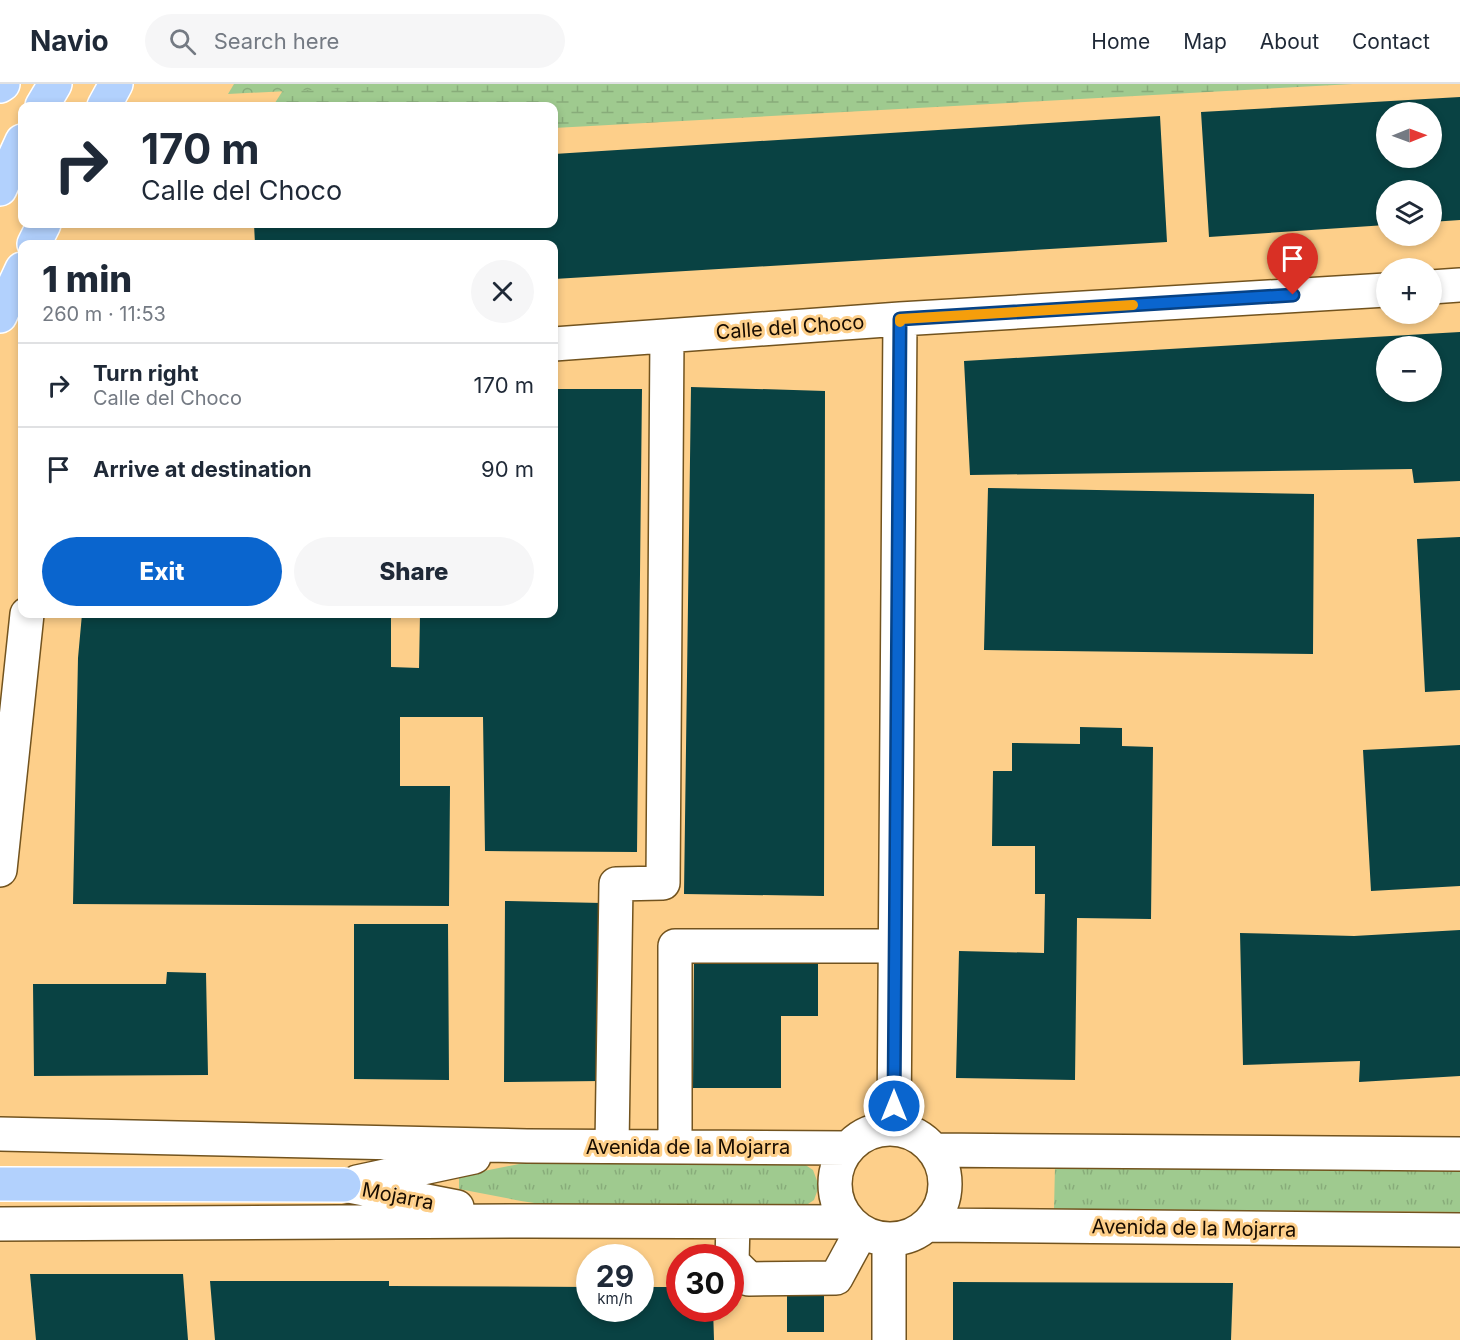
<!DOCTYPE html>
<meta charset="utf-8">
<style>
:root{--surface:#fff;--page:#f6f6f7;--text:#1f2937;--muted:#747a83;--line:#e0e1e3;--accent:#0a65ce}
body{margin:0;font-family:Inter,sans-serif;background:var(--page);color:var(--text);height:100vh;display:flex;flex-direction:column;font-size:22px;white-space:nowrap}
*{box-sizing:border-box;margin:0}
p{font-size:20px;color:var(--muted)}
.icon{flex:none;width:33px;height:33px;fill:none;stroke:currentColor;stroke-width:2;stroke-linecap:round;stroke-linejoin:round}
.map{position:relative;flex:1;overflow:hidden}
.side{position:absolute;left:18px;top:156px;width:540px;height:378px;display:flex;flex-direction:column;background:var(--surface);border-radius:12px;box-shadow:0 3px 9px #0003}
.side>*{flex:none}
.banner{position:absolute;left:18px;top:18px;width:540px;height:126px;border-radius:12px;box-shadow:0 3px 9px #0003;background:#fff;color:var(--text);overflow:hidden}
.needle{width:39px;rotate:89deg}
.fabs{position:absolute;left:1376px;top:18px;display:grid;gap:12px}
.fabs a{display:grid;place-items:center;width:66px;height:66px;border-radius:50%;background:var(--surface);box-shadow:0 3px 9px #0003;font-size:30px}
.speed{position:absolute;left:576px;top:1160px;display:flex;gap:12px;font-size:30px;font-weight:700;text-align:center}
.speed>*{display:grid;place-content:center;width:78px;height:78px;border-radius:50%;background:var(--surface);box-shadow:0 3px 9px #0003;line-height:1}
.speed small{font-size:15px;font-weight:400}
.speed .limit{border:9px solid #d22;background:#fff;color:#111}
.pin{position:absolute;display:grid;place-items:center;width:51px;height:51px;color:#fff;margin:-62px -26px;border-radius:50% 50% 50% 0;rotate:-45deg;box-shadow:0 0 6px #0007}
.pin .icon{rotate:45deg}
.me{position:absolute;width:66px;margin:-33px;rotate:0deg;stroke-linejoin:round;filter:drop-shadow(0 0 4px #0008)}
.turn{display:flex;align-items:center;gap:21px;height:126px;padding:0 24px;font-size:27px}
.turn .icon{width:78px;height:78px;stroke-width:2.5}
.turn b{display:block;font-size:42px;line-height:51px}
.round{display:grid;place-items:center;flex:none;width:63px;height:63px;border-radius:32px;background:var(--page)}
.headline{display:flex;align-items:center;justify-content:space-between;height:102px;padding:0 24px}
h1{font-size:36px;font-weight:800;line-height:45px}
.primary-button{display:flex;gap:12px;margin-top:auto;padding:12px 24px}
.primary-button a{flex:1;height:69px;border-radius:36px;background:var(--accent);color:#fff;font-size:24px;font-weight:800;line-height:69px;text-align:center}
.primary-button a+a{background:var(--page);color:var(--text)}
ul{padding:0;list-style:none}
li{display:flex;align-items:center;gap:18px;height:84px;padding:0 24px;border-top:2px solid var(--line)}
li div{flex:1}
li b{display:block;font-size:22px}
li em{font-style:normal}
header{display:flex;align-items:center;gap:36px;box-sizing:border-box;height:84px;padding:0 30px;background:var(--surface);border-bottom:2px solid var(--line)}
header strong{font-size:28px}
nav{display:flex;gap:33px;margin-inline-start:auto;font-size:21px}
.search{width:420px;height:54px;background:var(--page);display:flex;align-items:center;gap:15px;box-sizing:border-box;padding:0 21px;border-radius:33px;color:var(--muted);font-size:22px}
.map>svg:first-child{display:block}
.grass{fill:url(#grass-tufts)}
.wetland{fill:url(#wetland-marsh)}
.park{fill:url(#park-crowns)}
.building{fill:#094243;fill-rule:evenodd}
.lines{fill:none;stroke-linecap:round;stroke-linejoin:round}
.minor-casing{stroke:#72531e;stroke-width:36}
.highway-casing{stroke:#fff;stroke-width:36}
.minor{stroke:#fff;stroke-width:33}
.highway{stroke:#b2d1fd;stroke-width:33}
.route-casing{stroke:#064286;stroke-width:15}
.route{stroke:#0a65ce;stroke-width:10}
.slow{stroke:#f59e0b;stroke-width:10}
.labels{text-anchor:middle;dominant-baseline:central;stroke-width:6;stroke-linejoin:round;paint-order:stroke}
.street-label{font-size:20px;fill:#180c00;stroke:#fdcf8a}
</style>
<header>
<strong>Navio</strong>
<div class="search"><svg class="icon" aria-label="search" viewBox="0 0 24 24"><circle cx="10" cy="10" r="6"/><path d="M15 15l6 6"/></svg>Search here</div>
<nav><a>Home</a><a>Map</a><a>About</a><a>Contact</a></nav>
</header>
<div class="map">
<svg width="1460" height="1256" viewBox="0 0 1460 1256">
<defs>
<pattern id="grass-tufts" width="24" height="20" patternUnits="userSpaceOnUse" patternTransform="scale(1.5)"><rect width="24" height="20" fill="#9fca8f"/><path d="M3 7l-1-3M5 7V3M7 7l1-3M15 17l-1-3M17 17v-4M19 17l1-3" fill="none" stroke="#88ac7a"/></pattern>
<pattern id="wetland-marsh" width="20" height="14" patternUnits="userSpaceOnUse" patternTransform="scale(1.5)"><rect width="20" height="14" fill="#9fca8f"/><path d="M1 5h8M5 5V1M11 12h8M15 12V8" fill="none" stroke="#88ac7a"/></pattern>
<pattern id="park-crowns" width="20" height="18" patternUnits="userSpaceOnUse" patternTransform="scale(1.5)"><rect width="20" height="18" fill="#9fca8f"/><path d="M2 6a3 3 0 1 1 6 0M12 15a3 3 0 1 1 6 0" fill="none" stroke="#88ac7a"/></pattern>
</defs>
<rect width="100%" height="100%" fill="#fdcf8a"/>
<path class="grass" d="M 556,1077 L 801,1078 L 813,1086 L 819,1102 L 814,1116 L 802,1124 L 561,1123 L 521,1117 L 459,1105 L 459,1092 L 524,1079 Z
M 1055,1082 L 1460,1084 L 1460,1128 L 1054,1125 Z"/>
<path class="wetland" d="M 287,0 L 1353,0 L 554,44 L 554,22 L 273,22 Z"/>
<path class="park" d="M 234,0 L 429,0 L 228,10 Z"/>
<path class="building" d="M 1460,13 L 1460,136 L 1431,138 L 1431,106 L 1386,106 L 1386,141 L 1209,153 L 1201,28 ZM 1386,28 L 1431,28 L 1431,74 L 1386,74 Z
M 1160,32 L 1167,158 L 554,195 L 554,160 L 255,160 L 254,140 L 554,140 L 554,70 Z
M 1460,248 L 1460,397 L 1414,399 L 1412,385 L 970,391 L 964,277 ZM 1386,262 L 1431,262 L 1431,308 L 1386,308 Z
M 691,303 L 825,307 L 824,812 L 684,810 Z
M 554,305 L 642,305 L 637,768 L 485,767 L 483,633 L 400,633 L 400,702 L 450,702 L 449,822 L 73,820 L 78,574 L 82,530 L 391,530 L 391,583 L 419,584 L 420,530 L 554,530 Z
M 988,404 L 1314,410 L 1313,570 L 984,566 Z
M 1460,453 L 1460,606 L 1425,608 L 1417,455 Z
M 1080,643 L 1122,644 L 1122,662 L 1153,663 L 1151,835 L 1077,834 L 1075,996 L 956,994 L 959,867 L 1044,869 L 1045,810 L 1035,810 L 1035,762 L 992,762 L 993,687 L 1012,687 L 1012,659 L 1080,660 Z
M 1460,661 L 1460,802 L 1371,807 L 1363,666 Z
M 505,817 L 602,819 L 601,997 L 504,998 Z
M 354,840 L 448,840 L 449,996 L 354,995 Z
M 1460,846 L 1460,992 L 1359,998 L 1360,977 L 1243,981 L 1240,849 L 1354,852 Z
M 694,873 L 818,874 L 818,932 L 781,932 L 781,1004 L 693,1004 Z
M 167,888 L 206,889 L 208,991 L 34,992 L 33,900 L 166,900 Z
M 30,1190 L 183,1190 L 188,1256 L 36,1256 Z
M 787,1194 L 824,1194 L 824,1248 L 787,1248 Z
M 210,1197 L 389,1197 L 389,1202 L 590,1203 L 590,1224 L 640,1224 L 640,1203 L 680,1203 L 680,1224 L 713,1224 L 714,1256 L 215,1256 Z
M 953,1198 L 1233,1199 L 1231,1256 L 953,1256 Z"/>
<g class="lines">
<g class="minor-casing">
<path id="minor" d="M 1431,203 L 1460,201
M 554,260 L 900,235 L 1386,206
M 0,786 L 27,530
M835 1100a55 55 0 1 1 110 0a55 55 0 1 1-110 0Z
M 894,1045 L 900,235
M 0,1050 L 527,1062 L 848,1064
M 612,1062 L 616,800 L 663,799 L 667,252
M 675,1063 L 675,862 L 895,862
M 933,1066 L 1460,1070
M 357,1098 L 474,1073
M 344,1101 L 457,1123
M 733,1138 L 732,1178 L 749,1195 L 836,1194 L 861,1148
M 0,1140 L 529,1137 L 849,1138
M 928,1141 L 1460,1146
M 889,1256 L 889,1156"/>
</g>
<g class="highway-casing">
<path id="highway" d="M 0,2 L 3,0
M 42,22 L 55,0
M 104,22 L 116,0
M 0,105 L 22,57
M 34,160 L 44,140
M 0,232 L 22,185
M 0,1100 L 344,1101"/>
</g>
<use href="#minor" class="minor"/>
<use href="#highway" class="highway"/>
</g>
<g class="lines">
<g class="route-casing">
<path id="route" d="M 894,1022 L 900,235 L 1293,211"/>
</g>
<use href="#route" class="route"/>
<path class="slow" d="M 900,238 L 900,235 L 1133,221"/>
</g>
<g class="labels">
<g class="street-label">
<text transform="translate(790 243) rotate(-4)">Calle del Choco</text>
<text x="688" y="1063">Avenida de la Mojarra</text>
<text transform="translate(398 1112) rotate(11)">Mojarra</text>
<text transform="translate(1194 1144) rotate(1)">Avenida de la Mojarra</text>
</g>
</g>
</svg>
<div class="fabs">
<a><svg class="needle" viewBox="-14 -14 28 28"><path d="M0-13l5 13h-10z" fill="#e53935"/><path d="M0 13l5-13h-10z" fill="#747a83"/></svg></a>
<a><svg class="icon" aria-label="layers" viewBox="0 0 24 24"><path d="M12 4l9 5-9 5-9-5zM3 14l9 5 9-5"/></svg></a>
<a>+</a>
<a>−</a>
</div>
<div class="speed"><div>29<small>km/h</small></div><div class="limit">30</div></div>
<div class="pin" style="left:1293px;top:211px;background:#d93025"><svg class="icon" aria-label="arrive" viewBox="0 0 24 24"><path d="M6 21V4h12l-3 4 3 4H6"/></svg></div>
<svg class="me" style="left:894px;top:1022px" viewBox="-20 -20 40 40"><circle r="17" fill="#0a65ce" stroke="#fff" stroke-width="3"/><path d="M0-11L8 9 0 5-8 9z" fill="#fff"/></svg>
<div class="banner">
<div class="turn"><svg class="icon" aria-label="right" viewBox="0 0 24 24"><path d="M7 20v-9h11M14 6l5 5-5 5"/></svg><div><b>170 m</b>Calle del Choco</div></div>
</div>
<section class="side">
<div class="headline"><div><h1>1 min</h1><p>260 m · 11:53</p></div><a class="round"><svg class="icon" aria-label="close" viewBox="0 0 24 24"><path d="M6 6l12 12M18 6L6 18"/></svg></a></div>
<ul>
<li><svg class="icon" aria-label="right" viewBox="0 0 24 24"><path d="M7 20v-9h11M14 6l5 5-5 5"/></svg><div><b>Turn right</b><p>Calle del Choco</p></div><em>170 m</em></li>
<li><svg class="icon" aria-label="arrive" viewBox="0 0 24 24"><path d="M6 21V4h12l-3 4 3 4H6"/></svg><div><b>Arrive at destination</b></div><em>90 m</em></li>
</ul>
<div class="primary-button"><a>Exit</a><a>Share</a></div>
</section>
</div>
